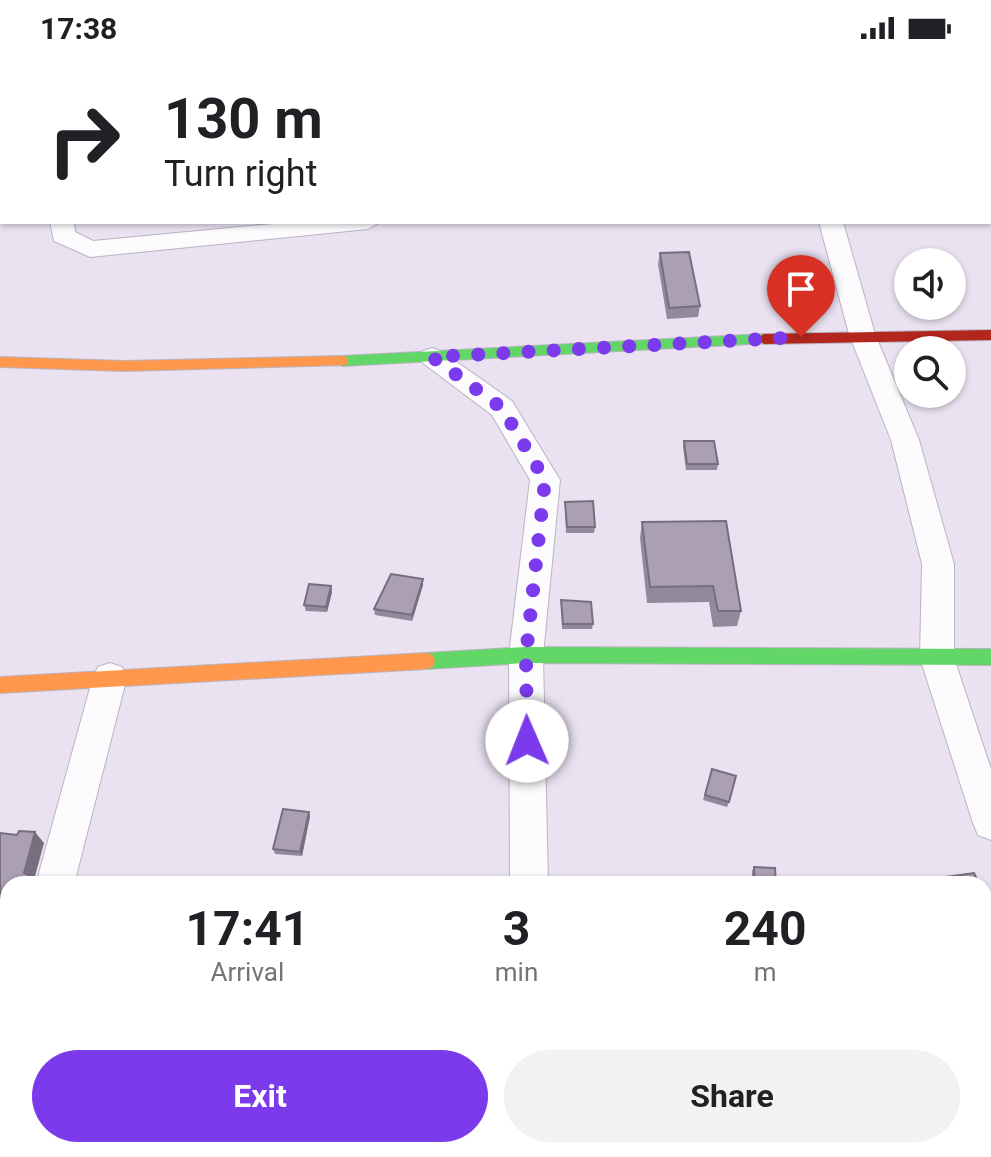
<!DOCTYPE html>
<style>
:root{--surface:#fff;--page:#f2f2f2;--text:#202124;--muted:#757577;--accent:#7c3aed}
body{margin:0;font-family:Roboto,sans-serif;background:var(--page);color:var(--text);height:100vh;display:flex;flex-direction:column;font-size:30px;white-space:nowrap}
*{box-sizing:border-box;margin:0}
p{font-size:26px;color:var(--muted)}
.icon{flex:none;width:44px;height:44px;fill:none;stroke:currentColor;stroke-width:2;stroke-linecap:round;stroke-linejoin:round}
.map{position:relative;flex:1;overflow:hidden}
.drawer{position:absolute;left:0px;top:820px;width:992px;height:282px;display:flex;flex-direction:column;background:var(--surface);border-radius:24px 24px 0 0;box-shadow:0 2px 6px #0004}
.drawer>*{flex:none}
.top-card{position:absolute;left:0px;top:0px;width:992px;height:168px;box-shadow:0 2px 6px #0004;background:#fff;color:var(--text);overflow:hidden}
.tools{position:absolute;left:894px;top:192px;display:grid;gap:16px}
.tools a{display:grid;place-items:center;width:72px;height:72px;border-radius:50%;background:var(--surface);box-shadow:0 2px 6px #0004;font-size:40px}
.pin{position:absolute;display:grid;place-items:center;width:68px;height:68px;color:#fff;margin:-82px -34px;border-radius:50% 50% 50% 0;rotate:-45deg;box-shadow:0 0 8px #0007}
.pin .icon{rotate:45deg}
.me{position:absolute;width:88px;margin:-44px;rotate:359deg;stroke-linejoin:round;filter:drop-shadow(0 0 6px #0008)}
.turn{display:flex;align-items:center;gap:28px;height:168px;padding:0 32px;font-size:36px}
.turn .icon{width:104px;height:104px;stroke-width:2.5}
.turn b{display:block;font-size:56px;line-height:68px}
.eta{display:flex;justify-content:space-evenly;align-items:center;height:136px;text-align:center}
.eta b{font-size:48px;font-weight:700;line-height:56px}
.action{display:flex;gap:16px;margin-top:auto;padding:16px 32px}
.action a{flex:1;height:92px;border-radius:48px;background:var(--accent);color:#fff;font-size:32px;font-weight:700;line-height:92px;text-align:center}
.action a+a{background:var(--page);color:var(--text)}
.status{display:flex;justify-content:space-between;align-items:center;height:56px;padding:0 40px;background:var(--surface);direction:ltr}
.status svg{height:22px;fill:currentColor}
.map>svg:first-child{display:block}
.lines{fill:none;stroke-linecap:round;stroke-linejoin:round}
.street-casing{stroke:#bab4c0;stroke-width:2}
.fast-casing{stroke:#bab4c0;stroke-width:2}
.slow-casing{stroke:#bab4c0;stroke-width:2}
.jam-casing{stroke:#bab4c0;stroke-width:2}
.street{fill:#fcfbfd;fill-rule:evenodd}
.fast{fill:#63d668;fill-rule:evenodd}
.slow{fill:#ff974d;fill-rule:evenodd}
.jam{fill:#b3261e;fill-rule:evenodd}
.wall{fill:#92899a}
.shaded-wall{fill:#776f7d}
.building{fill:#aa9fb3;stroke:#776f7d;stroke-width:2}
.route{stroke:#7c3aed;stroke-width:14;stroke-dasharray:0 25.2}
</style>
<div class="status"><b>17:38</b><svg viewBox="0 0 49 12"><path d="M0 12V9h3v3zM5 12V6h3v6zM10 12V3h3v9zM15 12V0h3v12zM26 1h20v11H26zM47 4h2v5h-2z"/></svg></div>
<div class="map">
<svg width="991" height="1101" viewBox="0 0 991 1101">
<rect width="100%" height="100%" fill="#eae2f1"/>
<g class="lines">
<g class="street-casing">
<path id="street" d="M 106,0 L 126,0 L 126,2 L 106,2 Z
M 427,0 L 447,0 L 447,2 L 427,2 Z
M 581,0 L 601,0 L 601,2 L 581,2 Z
M 50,166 L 74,166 L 75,176 L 93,185 L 292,166 L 380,166 L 368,173 L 90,201 L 54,185 Z
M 819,166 L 843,166 L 875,278 L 919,384 L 954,508 L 954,602 L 991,713 L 991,784 L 978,779 L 973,767 L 920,602 L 922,508 L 891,384 L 849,278 Z
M 432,292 L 441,295 L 512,345 L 560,424 L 543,599 L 548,828 L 510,828 L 509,599 L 530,424 L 492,359 L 423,307 L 419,301 L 423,295 Z
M 110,607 L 122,611 L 127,621 L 74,828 L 36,828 L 93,621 L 98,611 Z
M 8,985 L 8,1054 L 0,1057 L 0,989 Z
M 464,1094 L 510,1094 L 513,1101 L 467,1101 Z"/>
</g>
<g class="fast-casing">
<path id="fast" d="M 764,278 L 771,283 L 769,287 L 342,310 L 334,305 L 342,300 Z
M 526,591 L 991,593 L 991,609 L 526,607 L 426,613 L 419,611 L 417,605 L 419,599 L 426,597 Z
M 984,1034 L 991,1034 L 991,1058 L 984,1058 Z"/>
</g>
<g class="slow-casing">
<path id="slow" d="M 342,300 L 347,301 L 347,309 L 124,315 L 0,311 L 0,301 L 124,305 Z
M 426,597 L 433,599 L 435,605 L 433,611 L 426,613 L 0,637 L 0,621 Z"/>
</g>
<g class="jam-casing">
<path id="jam" d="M 991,274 L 991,284 L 764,288 L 757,283 L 764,278 Z
M 0,1034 L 8,1034 L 8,1058 L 0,1058 Z"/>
</g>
<use href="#street" class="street"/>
<use href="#fast" class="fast"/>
<use href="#slow" class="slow"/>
<use href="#jam" class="jam"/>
</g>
<path class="wall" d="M 660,197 L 700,250 L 698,261 L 667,263 L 658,208 Z
M 684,385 L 718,408 L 717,414 L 686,414 L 683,391 Z
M 565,446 L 595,471 L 594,477 L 566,477 Z
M 642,466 L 741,555 L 737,570 L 713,571 L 709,546 L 647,547 L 640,482 Z
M 423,523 L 423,529 L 412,565 L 375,559 L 374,553 Z
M 331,530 L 332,536 L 327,556 L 306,555 L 304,549 Z
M 561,544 L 593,568 L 592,573 L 562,573 Z
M 712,713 L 729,746 L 727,751 L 703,744 Z
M 309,756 L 310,760 L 302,800 L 275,798 L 273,793 Z
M 754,811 L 776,828 L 752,828 L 752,815 Z
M 945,821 L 979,828 L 943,828 L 942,825 Z
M 984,926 L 991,926 L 991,956 L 984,957 Z"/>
<path class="shaded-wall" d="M 423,523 L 423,529 L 412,565 L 412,559 Z
M 331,530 L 332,536 L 327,556 L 326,551 Z
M 309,756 L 310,760 L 302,800 L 300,796 Z
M 35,776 L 44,787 L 34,824 L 38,828 L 28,828 L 24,817 Z
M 8,922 L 8,962 L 3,976 L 0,973 L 0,946 Z"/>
<path class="building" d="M 219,0 L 416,0 L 416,2 L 219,2 Z
M 504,0 L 530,0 L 530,2 L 503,2 Z
M 719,0 L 856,0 L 859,2 L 721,2 Z
M 689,196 L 700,250 L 669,252 L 660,197 Z
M 684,385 L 714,385 L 718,408 L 687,408 Z
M 593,445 L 595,471 L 567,471 L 565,446 Z
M 726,465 L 741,555 L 718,555 L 713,530 L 650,531 L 642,466 Z
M 391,518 L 423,523 L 412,559 L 374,553 Z
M 309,528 L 331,530 L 326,551 L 304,549 Z
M 561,544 L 591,546 L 593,568 L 563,568 Z
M 712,713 L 736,720 L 729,746 L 705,739 Z
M 283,753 L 309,756 L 300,796 L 273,793 Z
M 19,775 L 35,776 L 24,817 L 31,820 L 28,828 L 8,828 L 8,922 L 0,946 L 0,777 L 17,779 Z
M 754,811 L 775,812 L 776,828 L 755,828 Z
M 974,817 L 979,828 L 948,828 L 945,821 Z
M 984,926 L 991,926 L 991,950 L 984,950 Z"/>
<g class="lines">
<path class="route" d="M 527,685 L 526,599 L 545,424 L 502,352 L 432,301 L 801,281"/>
</g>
</svg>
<div class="tools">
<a><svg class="icon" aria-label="sound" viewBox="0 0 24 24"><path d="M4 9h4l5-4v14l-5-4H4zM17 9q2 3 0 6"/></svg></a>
<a><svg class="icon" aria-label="search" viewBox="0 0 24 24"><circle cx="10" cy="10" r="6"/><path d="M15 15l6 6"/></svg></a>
</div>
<div class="pin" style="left:801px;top:281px;background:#d93025"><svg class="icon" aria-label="arrive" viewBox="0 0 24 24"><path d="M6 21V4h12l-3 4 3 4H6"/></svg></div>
<svg class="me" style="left:527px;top:685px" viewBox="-20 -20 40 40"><circle r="19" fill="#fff"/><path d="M0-13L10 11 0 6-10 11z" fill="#7c3aed"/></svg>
<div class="top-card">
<div class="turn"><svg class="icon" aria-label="right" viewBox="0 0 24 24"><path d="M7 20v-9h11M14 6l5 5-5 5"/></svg><div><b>130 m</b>Turn right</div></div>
</div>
<section class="drawer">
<div class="eta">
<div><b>17:41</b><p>Arrival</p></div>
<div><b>3</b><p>min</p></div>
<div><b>240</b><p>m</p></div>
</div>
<div class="action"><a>Exit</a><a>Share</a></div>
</section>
</div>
